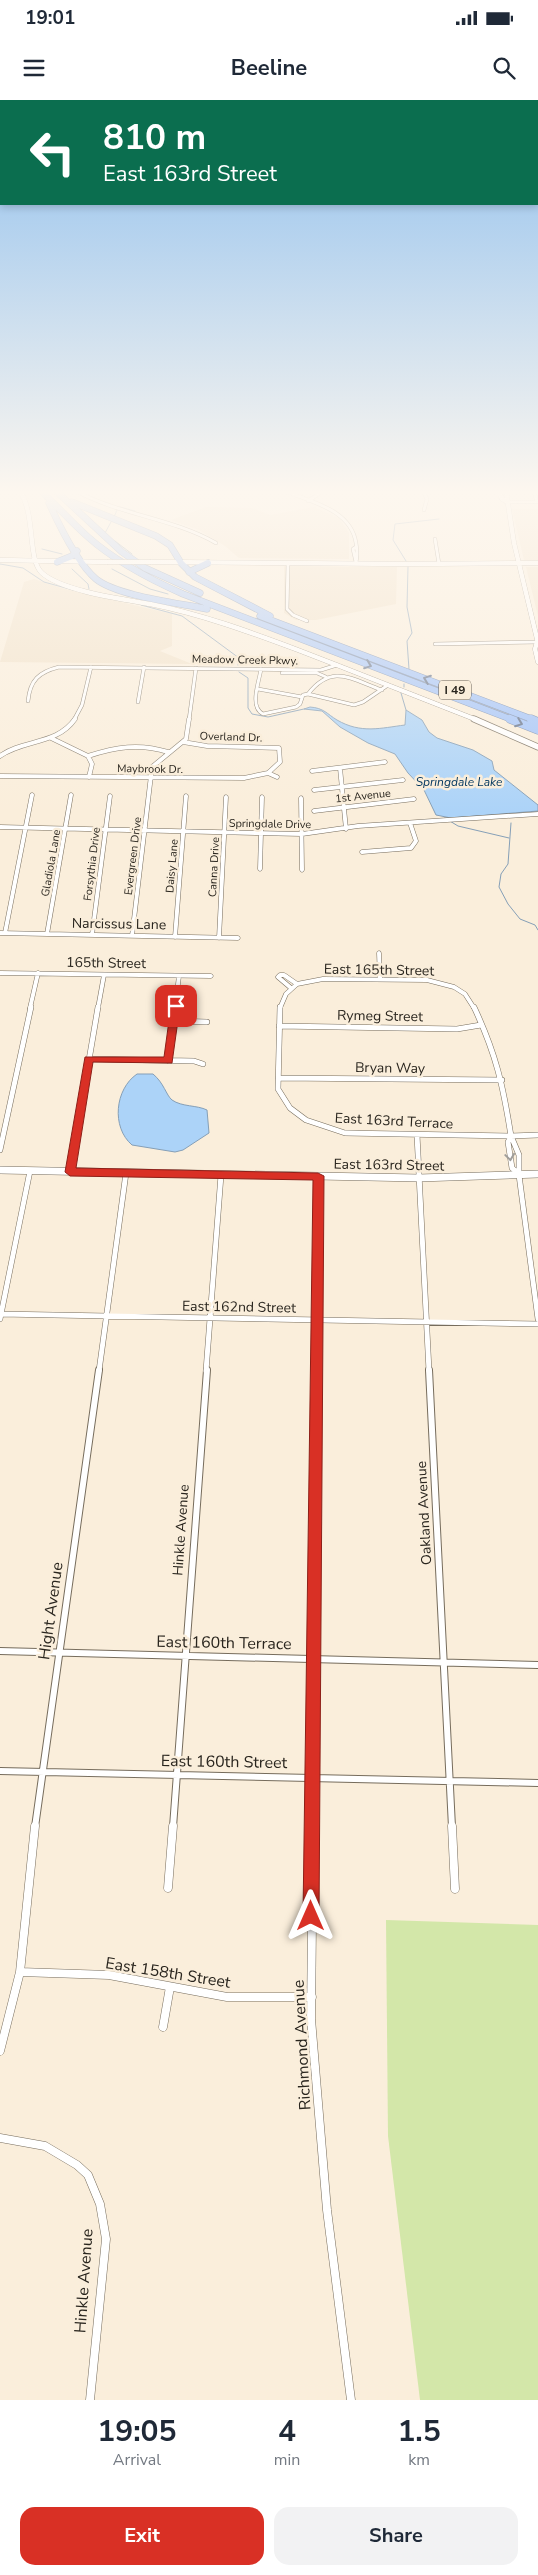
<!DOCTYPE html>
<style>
:root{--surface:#fff;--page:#f2f2f3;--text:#1f2937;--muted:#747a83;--accent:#d93025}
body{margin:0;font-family:"Nunito Sans",sans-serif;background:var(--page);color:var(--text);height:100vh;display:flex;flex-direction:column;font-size:19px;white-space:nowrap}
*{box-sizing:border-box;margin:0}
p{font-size:16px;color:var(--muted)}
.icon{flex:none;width:28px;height:28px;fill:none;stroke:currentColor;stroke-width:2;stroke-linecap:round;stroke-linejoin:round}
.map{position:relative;height:2300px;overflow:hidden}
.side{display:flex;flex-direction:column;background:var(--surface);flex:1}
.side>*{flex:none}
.hud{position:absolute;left:0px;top:0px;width:539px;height:105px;box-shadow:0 2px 8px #0003;background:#0b6e4f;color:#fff;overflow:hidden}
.pin{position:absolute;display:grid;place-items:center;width:42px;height:42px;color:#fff;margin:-21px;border-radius:10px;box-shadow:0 2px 8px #0006}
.me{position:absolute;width:55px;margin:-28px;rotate:0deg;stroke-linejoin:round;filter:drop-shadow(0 0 4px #0008)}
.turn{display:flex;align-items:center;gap:18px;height:105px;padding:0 20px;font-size:22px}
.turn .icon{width:65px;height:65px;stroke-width:2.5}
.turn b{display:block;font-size:35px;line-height:42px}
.eta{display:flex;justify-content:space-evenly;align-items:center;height:85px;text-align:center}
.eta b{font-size:30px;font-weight:700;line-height:35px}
.action{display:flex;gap:10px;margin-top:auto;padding:10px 20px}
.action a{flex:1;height:58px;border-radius:15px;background:var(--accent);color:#fff;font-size:20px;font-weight:700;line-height:58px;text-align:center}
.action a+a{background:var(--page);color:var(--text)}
.status{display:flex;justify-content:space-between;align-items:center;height:35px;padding:0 25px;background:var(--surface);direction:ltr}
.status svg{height:14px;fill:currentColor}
header{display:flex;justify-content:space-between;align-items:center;height:65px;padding:0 20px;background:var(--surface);font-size:22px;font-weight:700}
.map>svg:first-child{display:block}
.built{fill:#f1e1c8}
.green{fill:#d3e7a9}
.water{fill:#acd3f8;stroke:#859fb7}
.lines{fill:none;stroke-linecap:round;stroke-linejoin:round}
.stream{stroke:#859fb7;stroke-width:1}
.street-far4-casing{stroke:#766c5c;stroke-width:4}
.street-far3-casing{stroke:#766c5c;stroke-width:5}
.street-far2-casing{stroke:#766c5c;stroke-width:6}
.street-far1-casing{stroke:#766c5c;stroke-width:8}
.street-casing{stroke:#766c5c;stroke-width:9}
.secondary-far2-casing{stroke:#766c5c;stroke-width:5}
.secondary-far1-casing{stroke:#766c5c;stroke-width:7}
.secondary-casing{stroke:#766c5c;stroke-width:8}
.highway-far1-casing{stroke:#788cad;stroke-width:7}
.highway-casing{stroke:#788cad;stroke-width:9}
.street-far4{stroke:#fff;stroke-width:3}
.street-far3{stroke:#fff;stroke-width:4}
.street-far2{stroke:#fff;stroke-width:5}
.street-far1{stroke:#fff;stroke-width:6}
.street{stroke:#fff;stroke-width:8}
.secondary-far2{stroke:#fff;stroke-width:4.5}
.secondary-far1{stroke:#fff;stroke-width:5.5}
.secondary{stroke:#fff;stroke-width:7}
.highway-far1{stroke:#a3c4fa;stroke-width:6}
.highway{stroke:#a3c4fa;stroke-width:8}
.secondary-bridge-casing{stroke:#766c5c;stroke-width:5;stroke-linecap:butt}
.secondary-bridge{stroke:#fff;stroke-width:4.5}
.oneway{stroke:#66748c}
.oneway2{stroke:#9f9d9a}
.route{fill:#d93025;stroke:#8d1f18}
.labels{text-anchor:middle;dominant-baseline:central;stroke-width:5;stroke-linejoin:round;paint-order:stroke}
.far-street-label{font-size:11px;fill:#29251e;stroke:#faeedb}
.shield{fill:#faeedb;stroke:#686157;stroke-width:1}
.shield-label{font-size:12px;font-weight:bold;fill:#29251e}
.far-water-label{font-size:12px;font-style:italic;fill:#053960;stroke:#faeedb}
.street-label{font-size:14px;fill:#29251e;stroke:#faeedb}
.near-street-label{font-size:16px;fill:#29251e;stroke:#faeedb}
</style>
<div class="status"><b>19:01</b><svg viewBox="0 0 49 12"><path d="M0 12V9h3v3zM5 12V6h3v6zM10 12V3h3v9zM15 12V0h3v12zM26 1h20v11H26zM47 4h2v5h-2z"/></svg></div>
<header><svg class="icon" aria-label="menu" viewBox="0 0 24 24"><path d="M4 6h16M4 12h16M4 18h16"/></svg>Beeline<svg class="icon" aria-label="search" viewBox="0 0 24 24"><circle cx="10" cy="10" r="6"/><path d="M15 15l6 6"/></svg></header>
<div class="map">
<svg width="538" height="2300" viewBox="0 0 538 2300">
<rect width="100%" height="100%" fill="#faeedb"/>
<path class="built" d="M 206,407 L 252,408 L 270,415 L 314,407 L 339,418 L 349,433 L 349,459 L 239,458 L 225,446 L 199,430 L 171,420 Z
M 512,409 L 538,409 L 538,460 L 524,460 Z
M 284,466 L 397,467 L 396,504 L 316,520 L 296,520 L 284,513 Z
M 526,467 L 538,467 L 538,516 Z
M 34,479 L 61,488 L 172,514 L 172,546 L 160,551 L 192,564 L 0,562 L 24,482 Z"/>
<path class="green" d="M 386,1820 L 538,1825 L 538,2300 L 420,2300 L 388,2036 Z"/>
<path class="water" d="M 310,607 C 324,608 327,614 337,620 C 361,634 381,628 405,625 L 406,610 L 422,620 L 429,632 L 437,638 L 473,650 L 492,661 L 494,670 L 538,705 L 538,711 L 451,718 L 436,715 L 424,690 L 408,673 L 395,654 L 368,643 L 340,627 L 322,611 L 304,609 Z
M 137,974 L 153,974 C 164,983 166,995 172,1000 C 182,1007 197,1005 207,1010 L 209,1033 L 183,1050 L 175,1052 L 132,1045 C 111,1027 115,989 137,974 Z"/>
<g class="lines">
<path class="stream" d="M 120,407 L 135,411
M 114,417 L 117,410
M 105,433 L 111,422
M 115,441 L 132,454
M 42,449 L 62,454
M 406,461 L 393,440 L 395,424 L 439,419
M 0,464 L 23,468 L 44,482 L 73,490
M 408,467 L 407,507 L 412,533 L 407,541 L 409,569
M 72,469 L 88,484 L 89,489
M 112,469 L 150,489 L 168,494
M 141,505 L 182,516 L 239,558 L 238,565
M 239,572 L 248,578 L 248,608 L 252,614 L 268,617 L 304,609
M 404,584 L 404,587
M 401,593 L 406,610
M 445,718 L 458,726 L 509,738
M 511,723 L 508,764 L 501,774 L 499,787 L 508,804 L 520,819 L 535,825 L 538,830"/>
<g class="street-far4-casing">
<path id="street-far4" d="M 76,391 C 120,415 172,418 216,443
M 285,391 C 312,402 351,410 356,443 C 357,450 358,455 356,462
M 423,391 L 427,399 L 424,410
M 534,391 L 537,402
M 308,401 L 323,391
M 506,402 L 538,402
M 435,439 L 439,464
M 356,447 L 353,449 L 356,462
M 288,463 L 287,509 L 293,515 L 307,521
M 435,544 L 537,542
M 261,569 C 259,582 249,607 263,614 L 296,607 L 300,604 L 303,595 L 308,594 L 354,605 L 363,602 L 388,585
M 282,573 L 317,573 L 326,577
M 258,589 L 302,597
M 308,594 C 332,563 351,579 382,590
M 28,601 C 30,580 39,572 59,567 L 321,570 L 337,565
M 138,602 L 144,567
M 74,620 L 82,605 L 91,567
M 189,620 L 196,568"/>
</g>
<g class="street-far3-casing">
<path id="street-far3" d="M 51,638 L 88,656
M 0,656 C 24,639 57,645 75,619
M 88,656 C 116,647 139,643 168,652
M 88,656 L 92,664 L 89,677
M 340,668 L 346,729
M 312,671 L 385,662
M 268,673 L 277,677
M 0,676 L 244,678 L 268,673 L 280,662 L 279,648 L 207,646 L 183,642
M 314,690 L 403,680
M 301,698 L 302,770
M 314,711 L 414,699
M 0,727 L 302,734 L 358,726 L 538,714
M 362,752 L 411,748 L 416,741 L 410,723
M 260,769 L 262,697
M 0,833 L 238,838
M 5,833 L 32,695
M 47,834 L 71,695
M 92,835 L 110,696
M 132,836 L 152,667 L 186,639 L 189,619
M 175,837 L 186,696
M 219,838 L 226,697
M 379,853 L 380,879
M 0,873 L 211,876
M 291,888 L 278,877 L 280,875 L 284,875 L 297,884
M 30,908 L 38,873
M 98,908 L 104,875
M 175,908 L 179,876
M 280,908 L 286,894 L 297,884 L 323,879 L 427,880 L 454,887 L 465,894 L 474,908"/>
</g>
<g class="street-far2-casing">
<path id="street-far2" d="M 280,907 L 278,989 L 290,1008 L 306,1020 L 345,1033 L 511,1036
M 474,907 C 496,954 503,985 511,1036
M 174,921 L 207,922
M 279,926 L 457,929 L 481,925
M 89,959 L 194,961 L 203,964
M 169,961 L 175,907
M 278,978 L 502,980
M 417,1035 L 429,1271
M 511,1036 L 519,1055 L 519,1075 L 538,1219
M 511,1036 L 538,1035
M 511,1036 L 508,1042 L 512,1068 L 519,1074
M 0,1050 L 31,907
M 70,1072 L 98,907
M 0,1214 L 538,1224
M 0,1219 L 30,1071
M 99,1271 L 126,1073
M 206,1271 L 221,1075
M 316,1271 L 318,1076"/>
</g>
<g class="street-far1-casing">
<path id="street-far1" d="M 429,1270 L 452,1727
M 0,1551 L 538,1565
M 0,1671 L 538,1683
M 35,1727 L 99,1270
M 173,1727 L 207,1270
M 313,1727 L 316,1270"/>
</g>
<g class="street-casing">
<path id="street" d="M 313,1726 L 311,1919 L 327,2110 L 351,2300
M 452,1726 L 455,1789
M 168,1788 L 173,1726
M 20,1872 L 109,1875 L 227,1897 L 312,1897
M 163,1927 L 170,1887
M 0,1951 L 20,1872 L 35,1726
M 0,2038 L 45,2046 L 77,2065 L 88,2075 L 100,2104 L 106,2139 L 90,2300"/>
</g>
<g class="secondary-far2-casing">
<path id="secondary-far2" d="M 20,391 C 36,416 27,459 42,473 C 62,491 122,499 150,504 C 201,514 250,532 298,550 C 358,573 418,597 477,620
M 499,391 L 502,399 L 506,401
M 506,391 L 514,443 L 538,543
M 0,460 L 107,462
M 151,462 L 406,464
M 403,464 L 538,463
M 537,542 L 535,549 L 538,562"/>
</g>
<g class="secondary-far1-casing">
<path id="secondary-far1" d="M 474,619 L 538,647"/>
</g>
<g class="secondary-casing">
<path id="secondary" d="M 0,1070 L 419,1078 L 538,1074"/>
</g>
<g class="highway-far1-casing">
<path id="highway-far1" d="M 41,391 C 57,406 71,422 88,437 C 116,462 149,479 183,494 L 513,620
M 56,391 L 122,452 L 145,468 L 200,493
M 72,402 L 156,436 L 170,445 L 181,463 L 195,477 L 270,516
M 49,403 C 59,425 77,463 96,479 C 117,496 179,503 207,509
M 57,462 L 72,456 L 77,451
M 189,472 L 208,463
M 260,516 L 534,620"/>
</g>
<g class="highway-casing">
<path id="highway" d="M 510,619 L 538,630
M 531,619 L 538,622"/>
</g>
<use href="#street-far4" class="street-far4"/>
<use href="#street-far3" class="street-far3"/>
<use href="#street-far2" class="street-far2"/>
<use href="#street-far1" class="street-far1"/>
<use href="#street" class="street"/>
<use href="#secondary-far2" class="secondary-far2"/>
<use href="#secondary-far1" class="secondary-far1"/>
<use href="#secondary" class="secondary"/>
<use href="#highway-far1" class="highway-far1"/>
<use href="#highway" class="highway"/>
<g class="secondary-bridge-casing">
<path id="secondary-bridge" d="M 107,462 L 151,462"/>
</g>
<use href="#secondary-bridge" class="secondary-bridge"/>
</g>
<defs><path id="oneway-chevron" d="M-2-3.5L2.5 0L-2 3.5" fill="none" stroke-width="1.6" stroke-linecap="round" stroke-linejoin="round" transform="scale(1.25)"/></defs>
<g class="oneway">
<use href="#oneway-chevron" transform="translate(368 565) rotate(21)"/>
<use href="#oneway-chevron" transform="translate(427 579) rotate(-159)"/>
<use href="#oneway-chevron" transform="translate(519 623) rotate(21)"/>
</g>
<use class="oneway2" href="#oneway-chevron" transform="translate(510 1057) rotate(82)"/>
<linearGradient id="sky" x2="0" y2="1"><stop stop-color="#90c0ee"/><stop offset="0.55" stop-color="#fdf7ef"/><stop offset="1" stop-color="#fdf7ef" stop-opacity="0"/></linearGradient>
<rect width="538" height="713" fill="url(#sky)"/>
<path class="route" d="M 176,903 L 180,906 L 172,963 L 93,962 L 76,1068 L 318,1073 L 324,1076 L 319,1816 L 317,1821 L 311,1824 L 305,1821 L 303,1816 L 313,1080 L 70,1076 L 65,1072 L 85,957 L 164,957 L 171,906 Z"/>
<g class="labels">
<g class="far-street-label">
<text transform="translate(245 560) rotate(1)">Meadow Creek Pkwy.</text>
<text transform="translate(231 637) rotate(2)">Overland Dr.</text>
<text transform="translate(150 669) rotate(1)">Maybrook Dr.</text>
<text transform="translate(363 696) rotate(-6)">1st Avenue</text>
<text transform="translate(270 724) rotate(1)">Springdale Drive</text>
<text transform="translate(133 756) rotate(-83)">Evergreen Drive</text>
<text transform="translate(51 763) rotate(-80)">Gladiola Lane</text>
<text transform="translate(92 764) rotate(-83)">Forsythia Drive</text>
<text transform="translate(172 766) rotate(-85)">Daisy Lane</text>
<text transform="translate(214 767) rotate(-87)">Canna Drive</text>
</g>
<rect class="shield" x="439" y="580.5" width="32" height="19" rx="4"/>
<g class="shield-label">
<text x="455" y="590">I 49</text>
</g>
<g class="far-water-label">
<text x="459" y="682">Springdale Lake</text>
</g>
<g class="street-label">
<text transform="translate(119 824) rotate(1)">Narcissus Lane</text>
<text transform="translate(106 863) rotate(1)">165th Street</text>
<text transform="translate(379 870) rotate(1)">East 165th Street</text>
<text transform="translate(380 916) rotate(1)">Rymeg Street</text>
<text transform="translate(390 968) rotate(1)">Bryan Way</text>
<text transform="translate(394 1021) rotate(3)">East 163rd Terrace</text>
<text transform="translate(389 1065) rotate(1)">East 163rd Street</text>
<text transform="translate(239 1207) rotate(1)">East 162nd Street</text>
<text transform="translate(424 1413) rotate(-93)">Oakland Avenue</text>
<text transform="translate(181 1430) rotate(-86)">Hinkle Avenue</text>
</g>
<g class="near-street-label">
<text transform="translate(51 1511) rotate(-82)">Hight Avenue</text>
<text transform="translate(224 1543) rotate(1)">East 160th Terrace</text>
<text transform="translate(224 1662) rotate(1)">East 160th Street</text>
<text transform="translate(168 1873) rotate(9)">East 158th Street</text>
<text transform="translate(302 1945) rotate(-93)">Richmond Avenue</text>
<text transform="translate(84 2181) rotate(-86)">Hinkle Avenue</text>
</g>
</g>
</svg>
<div class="pin" style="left:176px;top:906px;background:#d93025"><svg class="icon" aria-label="arrive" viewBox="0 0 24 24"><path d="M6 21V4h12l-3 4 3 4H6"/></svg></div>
<svg class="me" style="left:311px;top:1816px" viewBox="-20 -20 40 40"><path d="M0-17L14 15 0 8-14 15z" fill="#d93025" stroke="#fff" stroke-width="4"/></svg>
<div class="hud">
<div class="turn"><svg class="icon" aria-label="left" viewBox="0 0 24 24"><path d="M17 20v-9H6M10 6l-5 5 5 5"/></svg><div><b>810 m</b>East 163rd Street</div></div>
</div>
</div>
<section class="side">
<div class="eta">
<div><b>19:05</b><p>Arrival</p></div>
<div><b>4</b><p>min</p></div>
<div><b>1.5</b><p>km</p></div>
</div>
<div class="action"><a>Exit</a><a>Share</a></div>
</section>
